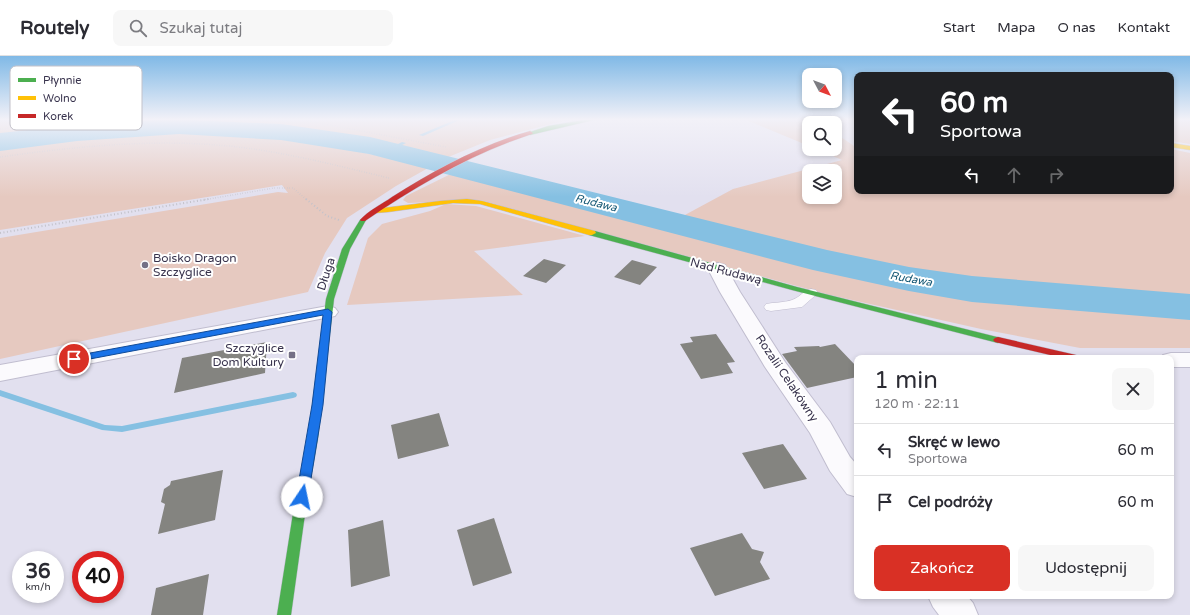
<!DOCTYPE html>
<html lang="pl">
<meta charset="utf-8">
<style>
:root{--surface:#fff;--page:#f7f7f7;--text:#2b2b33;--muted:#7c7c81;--line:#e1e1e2;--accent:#d93025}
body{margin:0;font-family:"Varela Round",sans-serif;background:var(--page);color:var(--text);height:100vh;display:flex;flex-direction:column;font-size:15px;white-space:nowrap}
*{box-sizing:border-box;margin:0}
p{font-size:13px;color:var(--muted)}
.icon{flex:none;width:22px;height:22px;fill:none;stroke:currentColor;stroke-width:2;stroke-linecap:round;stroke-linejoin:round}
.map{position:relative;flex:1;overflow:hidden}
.side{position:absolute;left:854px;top:299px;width:320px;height:244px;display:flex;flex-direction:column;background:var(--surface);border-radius:8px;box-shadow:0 2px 6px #0003}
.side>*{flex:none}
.hud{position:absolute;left:854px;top:16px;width:320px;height:122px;border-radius:8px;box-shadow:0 2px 6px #0003;background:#202124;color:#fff;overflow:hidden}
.needle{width:26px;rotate:131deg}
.tools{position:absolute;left:802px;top:12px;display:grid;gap:8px}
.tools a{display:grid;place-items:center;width:40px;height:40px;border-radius:8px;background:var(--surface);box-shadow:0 2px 6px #0003;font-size:20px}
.speed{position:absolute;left:12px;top:495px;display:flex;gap:8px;font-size:20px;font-weight:700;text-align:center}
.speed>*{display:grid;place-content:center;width:52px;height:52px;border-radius:50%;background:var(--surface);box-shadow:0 2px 6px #0003;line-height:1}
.speed small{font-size:10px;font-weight:400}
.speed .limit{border:6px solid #d22;background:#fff;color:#111}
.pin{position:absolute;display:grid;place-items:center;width:34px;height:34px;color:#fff;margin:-17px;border:2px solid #fff;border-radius:50%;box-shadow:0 1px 4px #0007}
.me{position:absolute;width:44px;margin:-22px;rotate:11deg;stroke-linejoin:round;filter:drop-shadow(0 0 3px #0008)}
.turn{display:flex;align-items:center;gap:14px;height:84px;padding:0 20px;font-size:18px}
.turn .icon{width:52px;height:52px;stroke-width:2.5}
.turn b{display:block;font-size:28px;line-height:34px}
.lanes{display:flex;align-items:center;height:38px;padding:0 20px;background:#0003;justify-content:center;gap:20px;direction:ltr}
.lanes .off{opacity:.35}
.round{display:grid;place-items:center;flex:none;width:42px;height:42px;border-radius:8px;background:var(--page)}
.summary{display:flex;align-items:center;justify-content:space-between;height:68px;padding:0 20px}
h1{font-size:24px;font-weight:600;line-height:30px}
.action{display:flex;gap:8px;margin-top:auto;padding:8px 20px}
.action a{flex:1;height:46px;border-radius:8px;background:var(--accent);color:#fff;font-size:16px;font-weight:600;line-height:46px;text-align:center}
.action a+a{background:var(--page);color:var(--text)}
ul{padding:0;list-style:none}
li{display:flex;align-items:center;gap:12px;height:52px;padding:0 20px;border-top:1px solid var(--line)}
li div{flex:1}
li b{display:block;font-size:15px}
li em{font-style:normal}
header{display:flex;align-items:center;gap:24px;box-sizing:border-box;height:56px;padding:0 20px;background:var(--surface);border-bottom:1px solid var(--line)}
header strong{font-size:19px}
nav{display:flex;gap:22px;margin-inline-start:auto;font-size:14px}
.search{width:280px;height:36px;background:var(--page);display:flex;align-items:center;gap:10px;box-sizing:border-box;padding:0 14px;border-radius:8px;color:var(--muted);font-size:15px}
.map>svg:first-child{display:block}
.green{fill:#e6c9c0;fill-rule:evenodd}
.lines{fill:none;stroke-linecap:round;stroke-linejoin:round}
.stream{fill:#85c0e2;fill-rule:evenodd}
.river{fill:#85c0e2;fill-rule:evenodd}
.building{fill:#848480}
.lane-casing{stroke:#c0bdcf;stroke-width:1}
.street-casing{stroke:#c0bdcf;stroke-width:2}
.fast-casing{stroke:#c0bdcf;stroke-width:1}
.slow-casing{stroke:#c0bdcf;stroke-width:1}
.jam-casing{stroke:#c0bdcf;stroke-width:1}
.path-far1{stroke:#c2c2ca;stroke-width:1.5;stroke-dasharray:0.5 2;stroke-linecap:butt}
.path{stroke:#c2c2ca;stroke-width:2;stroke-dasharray:1 2.5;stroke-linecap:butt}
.lane{fill:#fbfafd;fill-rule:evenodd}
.street{fill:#fbfafd;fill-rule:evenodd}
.fast{fill:#4caf50;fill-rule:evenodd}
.slow{fill:#ffc107;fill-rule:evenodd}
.jam{fill:#c62828;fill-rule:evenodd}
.route{fill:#1a73e8;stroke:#114b97}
.poi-dot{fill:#747086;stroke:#fff;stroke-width:1.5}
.labels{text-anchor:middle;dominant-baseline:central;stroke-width:4;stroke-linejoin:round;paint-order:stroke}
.far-water-label{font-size:11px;font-style:italic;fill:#125673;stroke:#fff}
.poi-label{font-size:12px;fill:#38334d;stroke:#fff;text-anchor:start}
.street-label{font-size:12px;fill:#38334d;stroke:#fff}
.key{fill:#fff;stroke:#c3c2ca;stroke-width:1}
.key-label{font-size:11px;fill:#38334d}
</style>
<header>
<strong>Routely</strong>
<div class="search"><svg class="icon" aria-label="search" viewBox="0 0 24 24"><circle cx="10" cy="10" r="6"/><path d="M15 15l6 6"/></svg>Szukaj tutaj</div>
<nav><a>Start</a><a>Mapa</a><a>O nas</a><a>Kontakt</a></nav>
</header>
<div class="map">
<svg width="1190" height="559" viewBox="0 0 1190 559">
<rect width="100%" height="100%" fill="#e2e0ef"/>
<path class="green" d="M 0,63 L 570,63 L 490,84 L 441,104 L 357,86 L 290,74 L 253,71 L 185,68 L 148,69 L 0,84 Z
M 744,63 L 813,63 L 819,67 L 809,67 L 809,90 Z
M 1171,63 L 1190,63 L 1190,88 L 1171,85 Z
M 189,73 L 243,76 L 286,80 L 430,111 L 396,130 L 347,162 L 325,197 L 308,236 L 0,303 L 0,182 L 278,136 L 288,137 L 282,129 L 0,174 L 0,89 L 109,77 Z
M 835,77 L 857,92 L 857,135 L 1171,135 L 1171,93 L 1190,97 L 1190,292 L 1080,292 L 981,273 L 830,239 L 480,144 L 408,147 L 403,144 L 406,140 L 469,109 L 683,160 L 733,133 L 842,104 L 817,93 L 835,93 ZM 809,115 L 835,115 L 835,141 L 809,141 Z
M 446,148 L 476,150 L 585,180 L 474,195 L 523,239 L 347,249 L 368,182 L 382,168 L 430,155 Z"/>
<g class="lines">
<path class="stream" d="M 457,63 L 462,63 L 423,80 L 419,79 Z
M 402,86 L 406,87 L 390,95 L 386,94 Z
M 0,334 L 105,369 L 122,370 L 293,336 L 296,337 L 297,339 L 296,341 L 293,342 L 122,376 L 102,374 L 0,340 Z"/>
<path class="river" d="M 169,63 L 281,68 L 370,81 L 827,194 L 909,211 L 972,220 L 1190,238 L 1190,264 L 972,246 L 909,235 L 813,214 L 369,98 L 281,84 L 179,78 L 77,85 L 0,95 L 0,77 L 77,69 Z"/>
</g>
<path class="building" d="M 544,203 L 566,209 L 546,227 L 523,220 Z
M 632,204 L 657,211 L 640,229 L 614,221 Z
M 716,278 L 735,306 L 727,307 L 733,317 L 701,323 L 680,288 L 693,286 L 690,281 Z
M 267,286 L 265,317 L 174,337 L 182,302 Z
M 835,288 L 857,311 L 857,321 L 807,332 L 782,298 L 797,295 L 794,291 L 819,290 L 820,291 Z
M 439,357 L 449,390 L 398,403 L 391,369 Z
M 783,388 L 807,423 L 764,433 L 742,397 Z
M 223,414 L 215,464 L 158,478 L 165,448 L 161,446 L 164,433 L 170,429 L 171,425 Z
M 494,462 L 512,517 L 473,530 L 457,474 Z
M 383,464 L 390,520 L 351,531 L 348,474 Z
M 742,477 L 752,493 L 764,496 L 760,506 L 770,523 L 715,540 L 690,492 Z
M 209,518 L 203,559 L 151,559 L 156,532 Z"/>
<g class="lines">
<g class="lane-casing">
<path id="lane" d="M 811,233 L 816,234 L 818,237 L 802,251 L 771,255 L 766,254 L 764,251 L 766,248 C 774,246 784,247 792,244 C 799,242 803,235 811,233 Z"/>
</g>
<g class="street-casing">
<path id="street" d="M 718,207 L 725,209 L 740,236 L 785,306 L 830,366 L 850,401 L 857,409 L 857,441 L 847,438 L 830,415 L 810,377 L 765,311 L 720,236 L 708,213 L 711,209 Z
M 328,250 L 335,252 L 338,256 L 335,260 L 0,325 L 0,309 Z
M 1171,297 L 1190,297 L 1190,311 L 1171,311 L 1171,302 L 1161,302 L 1163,299 Z
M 928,540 L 967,540 L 973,547 L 978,559 L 939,559 L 933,551 Z"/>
</g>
<g class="fast-casing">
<path id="fast" d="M 589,63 L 598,63 L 530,79 L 527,77 L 548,70 Z
M 363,162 L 366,164 L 350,193 L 334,243 L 318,382 L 306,451 L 291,559 L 277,559 L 294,451 L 308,382 L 326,243 L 342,193 L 360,164 Z
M 589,175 L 595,175 L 797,231 L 1001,282 L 1003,284 L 998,287 L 792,234 L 589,179 Z"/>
</g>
<g class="slow-casing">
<path id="slow" d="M 1171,87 L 1190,90 L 1190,94 L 1171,91 Z
M 467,143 L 482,145 L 595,175 L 596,177 L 592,179 L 589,179 L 480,148 L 453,147 L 388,156 L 375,157 L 372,155 L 375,153 L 440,145 Z"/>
</g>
<g class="jam-casing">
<path id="jam" d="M 530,75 L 533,77 L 532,78 C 471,98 418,129 365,165 L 361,165 L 360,164 C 368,155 382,148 392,141 C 435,114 481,89 530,75 Z
M 998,281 L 1076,299 L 1081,302 L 1063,302 L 995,286 L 993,284 L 995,282 Z"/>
</g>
<path class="path-far1" d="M 298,63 L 446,91
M 0,73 L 117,63
M 0,101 C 79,90 159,82 238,91 C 289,97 339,110 389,122
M 203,144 L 274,132 L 293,132 L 307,144"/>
<path class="path" d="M 306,143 L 327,160 L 339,164
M 0,177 L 209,143"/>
<use href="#lane" class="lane"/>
<use href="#street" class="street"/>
<use href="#fast" class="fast"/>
<use href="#slow" class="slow"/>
<use href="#jam" class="jam"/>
</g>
<linearGradient id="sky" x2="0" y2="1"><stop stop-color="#80b9e6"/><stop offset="0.45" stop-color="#f2f1f8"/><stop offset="1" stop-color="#f2f1f8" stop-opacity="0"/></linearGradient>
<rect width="1190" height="141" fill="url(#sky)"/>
<path class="route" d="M 328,253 L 332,256 L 323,349 L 308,441 L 306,444 L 302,446 L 297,444 L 296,441 L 312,349 L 323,259 L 74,306 L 70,303 L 74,300 Z"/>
<g class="poi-dot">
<circle cx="145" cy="209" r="4"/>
<rect x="288" y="295" width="8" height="8" rx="2"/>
</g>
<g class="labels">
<g class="far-water-label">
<text transform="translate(596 147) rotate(14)">Rudawa</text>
<text transform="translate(911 223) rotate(10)">Rudawa</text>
</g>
<g class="poi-label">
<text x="153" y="202">Boisko Dragon<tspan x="153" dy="14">Szczyglice</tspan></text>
<text x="284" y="292" text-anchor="end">Szczyglice<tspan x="284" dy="14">Dom Kultury</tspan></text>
</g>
<g class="street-label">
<text transform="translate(726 215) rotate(15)">Nad Rudawą</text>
<text transform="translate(326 218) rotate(-72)">Długa</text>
<text transform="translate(787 322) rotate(56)">Rozalii Celakówny</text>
</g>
</g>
<rect x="10" y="10" width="132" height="64" rx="6" class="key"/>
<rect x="18" y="22" width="18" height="4" fill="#4caf50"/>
<rect x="18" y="40" width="18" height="4" fill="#ffc107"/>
<rect x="18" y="58" width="18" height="4" fill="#c62828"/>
<g class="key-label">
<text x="43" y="28">Płynnie</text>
<text x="43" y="46">Wolno</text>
<text x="43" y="64">Korek</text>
</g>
</svg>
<div class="tools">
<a><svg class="needle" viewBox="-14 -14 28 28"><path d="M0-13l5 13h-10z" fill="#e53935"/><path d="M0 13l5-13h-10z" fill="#7c7c81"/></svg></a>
<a><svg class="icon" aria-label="search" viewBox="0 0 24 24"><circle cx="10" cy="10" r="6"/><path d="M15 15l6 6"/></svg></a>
<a><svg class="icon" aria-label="layers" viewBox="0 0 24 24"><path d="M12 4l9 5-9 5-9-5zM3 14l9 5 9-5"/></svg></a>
</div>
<div class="speed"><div>36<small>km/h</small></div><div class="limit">40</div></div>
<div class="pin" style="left:74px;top:303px;background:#d93025"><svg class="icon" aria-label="arrive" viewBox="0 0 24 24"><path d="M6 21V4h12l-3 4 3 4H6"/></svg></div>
<svg class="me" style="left:302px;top:441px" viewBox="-20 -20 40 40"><circle r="19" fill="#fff"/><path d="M0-13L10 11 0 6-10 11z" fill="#1a73e8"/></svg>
<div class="hud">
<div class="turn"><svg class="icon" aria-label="left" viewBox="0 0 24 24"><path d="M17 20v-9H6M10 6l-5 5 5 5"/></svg><div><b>60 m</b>Sportowa</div></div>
<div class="lanes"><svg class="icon" aria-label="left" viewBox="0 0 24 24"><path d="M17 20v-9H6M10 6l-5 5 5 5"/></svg><svg class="icon off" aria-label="ahead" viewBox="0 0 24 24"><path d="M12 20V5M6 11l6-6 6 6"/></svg><svg class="icon off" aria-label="right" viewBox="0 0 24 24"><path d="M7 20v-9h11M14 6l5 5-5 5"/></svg></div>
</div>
<section class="side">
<div class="summary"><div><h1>1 min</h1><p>120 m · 22:11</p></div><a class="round"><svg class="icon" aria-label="close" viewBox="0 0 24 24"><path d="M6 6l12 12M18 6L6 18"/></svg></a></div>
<ul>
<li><svg class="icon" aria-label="left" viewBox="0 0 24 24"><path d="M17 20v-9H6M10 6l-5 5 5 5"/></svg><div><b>Skręć w lewo</b><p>Sportowa</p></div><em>60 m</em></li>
<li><svg class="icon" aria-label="arrive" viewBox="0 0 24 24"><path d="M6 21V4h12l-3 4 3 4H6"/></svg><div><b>Cel podróży</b></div><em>60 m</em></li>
</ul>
<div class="action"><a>Zakończ</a><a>Udostępnij</a></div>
</section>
</div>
